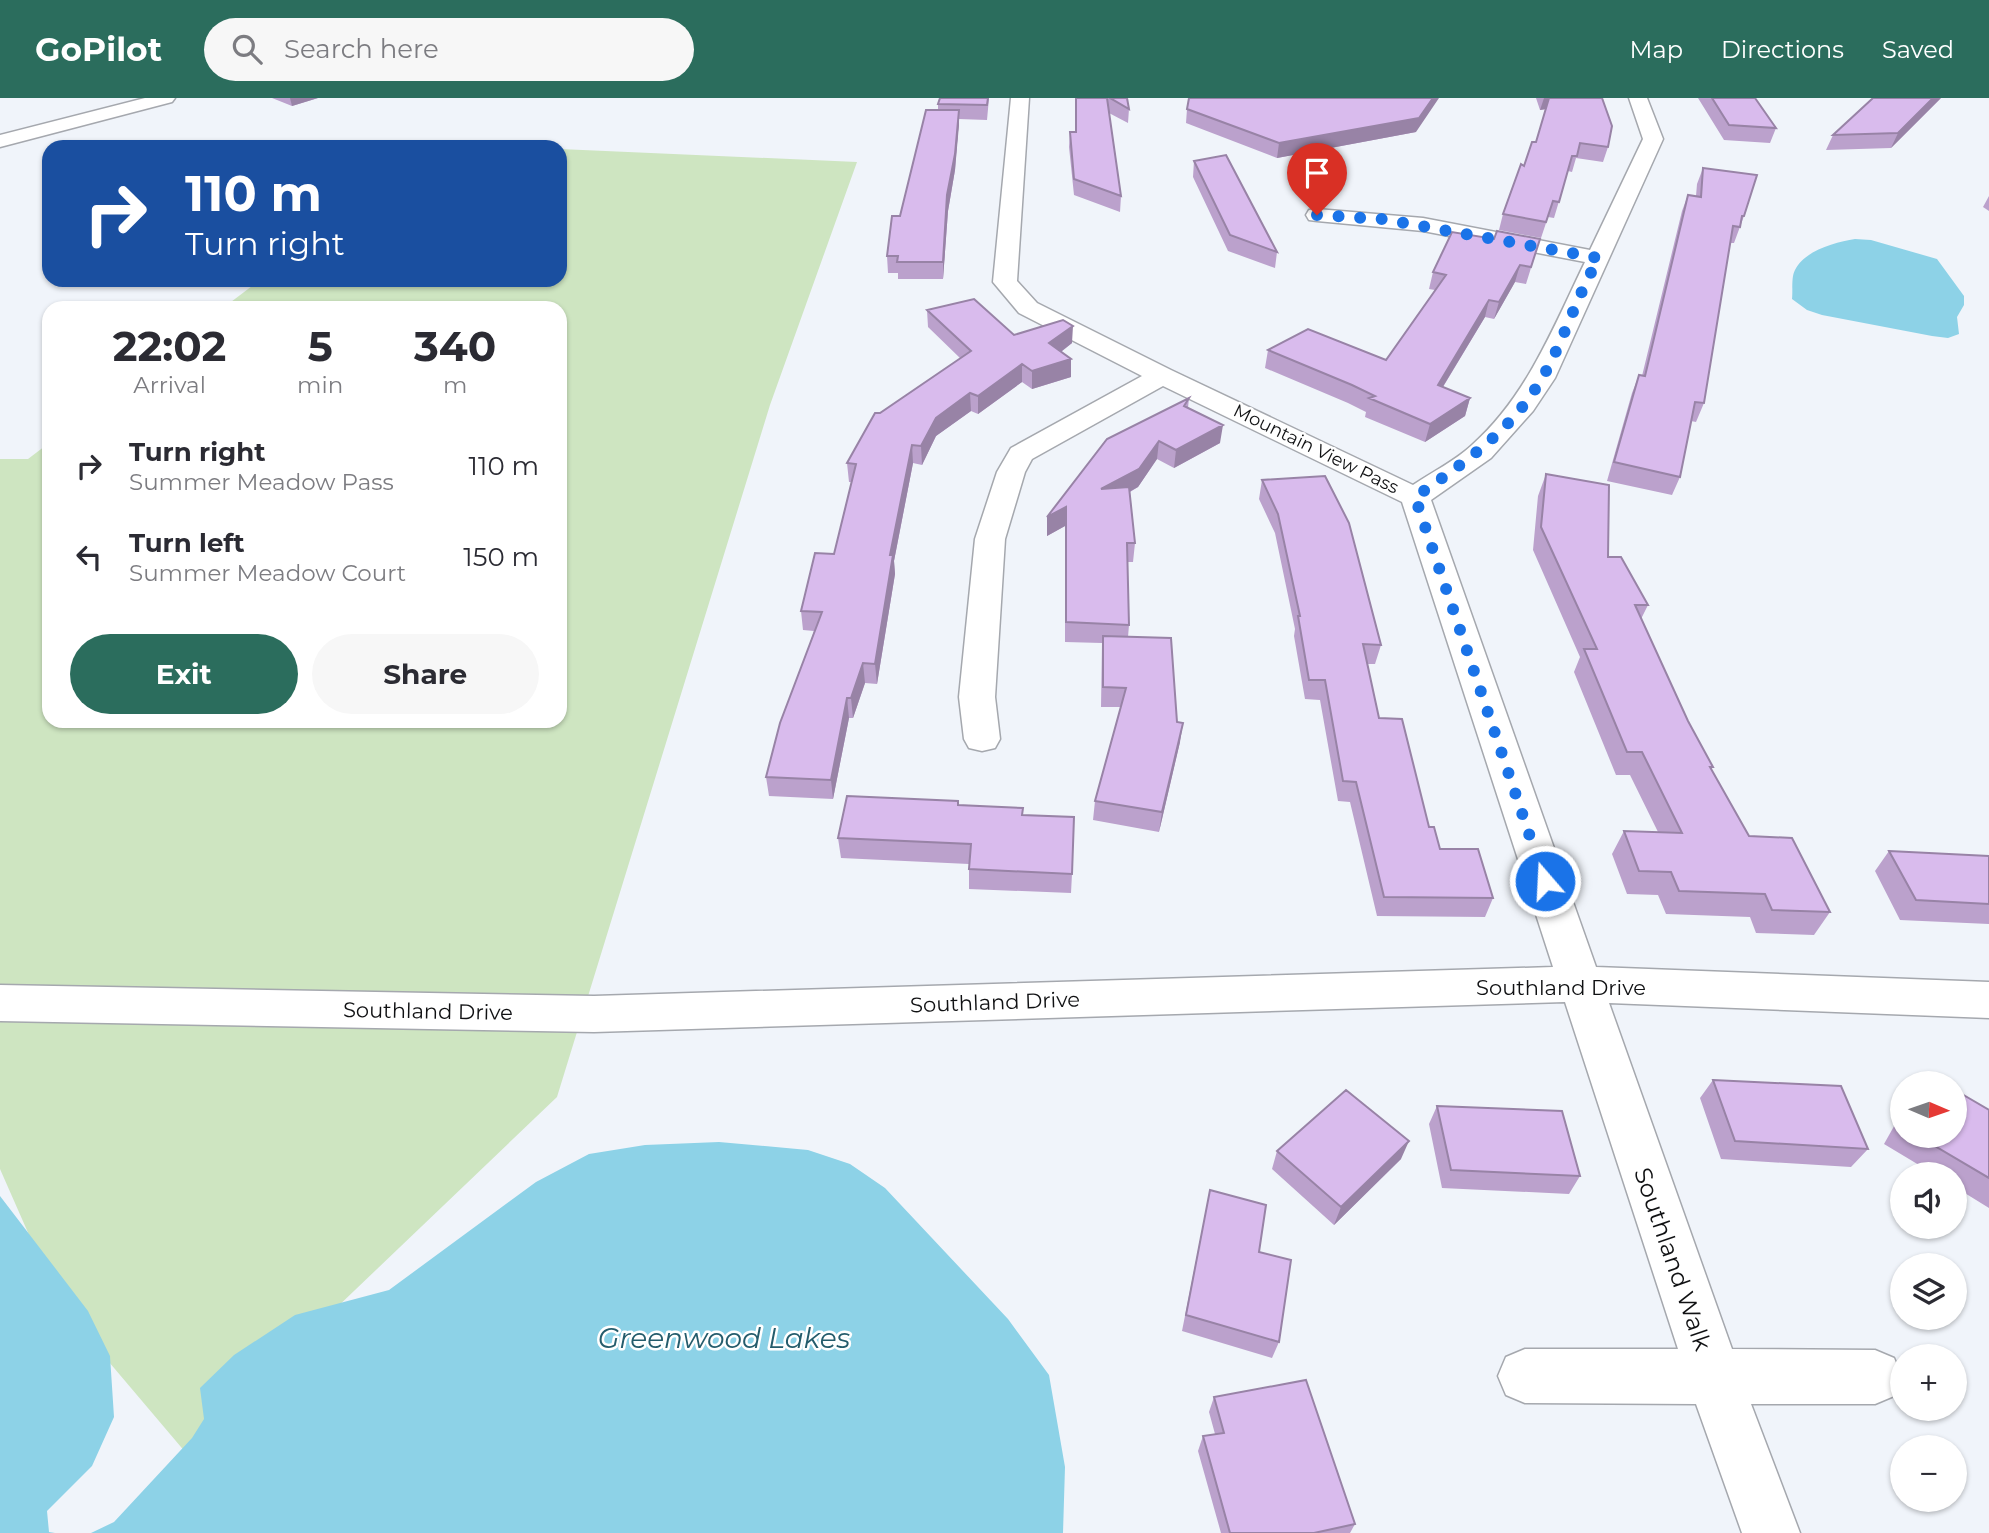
<!DOCTYPE html>
<meta charset="utf-8">
<style>
:root{--surface:#fff;--page:#f7f7f7;--text:#2b2b33;--muted:#7c7c81;--accent:#2b6d5d}
body{margin:0;font-family:Montserrat,sans-serif;background:var(--page);color:var(--text);height:100vh;display:flex;flex-direction:column;font-size:26px;white-space:nowrap}
*{box-sizing:border-box;margin:0}
p{font-size:23px;color:var(--muted)}
.icon{flex:none;width:38px;height:38px;fill:none;stroke:currentColor;stroke-width:2;stroke-linecap:round;stroke-linejoin:round}
.map{position:relative;flex:1;overflow:hidden}
.sheet{position:absolute;left:42px;top:203px;width:525px;height:427px;display:flex;flex-direction:column;background:var(--surface);border-radius:21px;box-shadow:0 2px 5px #0004}
.sheet>*{flex:none}
.banner{position:absolute;left:42px;top:42px;width:525px;height:147px;border-radius:21px;box-shadow:0 2px 5px #0004;background:#1a4fa0;color:#fff;overflow:hidden}
.needle{width:46px;rotate:92deg}
.tools{position:absolute;left:1890px;top:973px;display:grid;gap:14px}
.tools a{display:grid;place-items:center;width:77px;height:77px;border-radius:50%;background:var(--surface);box-shadow:0 2px 5px #0004;font-size:35px}
.pin{position:absolute;display:grid;place-items:center;width:60px;height:60px;color:#fff;margin:-72px -30px;border-radius:50% 50% 50% 0;rotate:-45deg;box-shadow:0 0 7px #0007}
.pin .icon{rotate:45deg}
.me{position:absolute;width:77px;margin:-38px;rotate:341deg;stroke-linejoin:round;filter:drop-shadow(0 0 5px #0008)}
.turn{display:flex;align-items:center;gap:24px;height:147px;padding:0 28px;font-size:32px}
.turn .icon{width:91px;height:91px;stroke-width:2.5}
.turn b{display:block;font-size:49px;line-height:60px}
.eta{display:flex;justify-content:space-evenly;align-items:center;height:119px;text-align:center}
.eta b{font-size:42px;font-weight:700;line-height:49px}
.primary-button{display:flex;gap:14px;margin-top:auto;padding:14px 28px}
.primary-button a{flex:1;height:80px;border-radius:42px;background:var(--accent);color:#fff;font-size:28px;font-weight:700;line-height:80px;text-align:center}
.primary-button a+a{background:var(--page);color:var(--text)}
ul{padding:0;list-style:none}
li{display:flex;align-items:center;gap:21px;height:91px;padding:0 28px}
li div{flex:1}
li b{display:block;font-size:26px}
li em{font-style:normal}
header{display:flex;align-items:center;gap:42px;box-sizing:border-box;height:98px;padding:0 35px;background:var(--accent);color:#fff}
header strong{font-size:33px}
nav{display:flex;gap:38px;margin-inline-start:auto;font-size:24px}
.search{width:490px;height:63px;background:var(--page);display:flex;align-items:center;gap:18px;box-sizing:border-box;padding:0 24px;border-radius:38px;color:var(--muted);font-size:26px}
.map>svg:first-child{display:block}
.green{fill:#cee5c1}
.water{fill:#8dd2e7}
.lines{fill:none;stroke-linecap:round;stroke-linejoin:round}
.street-casing{stroke:#a5a8ae;stroke-width:3}
.street{fill:#fff;fill-rule:evenodd}
.wall{fill:#bba1cc}
.shaded-wall{fill:#9883a6}
.building{fill:#d9bbed;stroke:#9883a6;stroke-width:2}
.route{stroke:#1a73e8;stroke-width:12;stroke-dasharray:0 21.6}
.labels{text-anchor:middle;dominant-baseline:central;stroke-width:5;stroke-linejoin:round;paint-order:stroke}
.far-street-label{font-size:18px;fill:#101113;stroke:#fff}
.street-label{font-size:21px;fill:#101113;stroke:#fff}
.near-street-label{font-size:24px;fill:#101113;stroke:#fff}
.near-water-label{font-size:28px;font-style:italic;fill:#245c6c;stroke:#fff}
</style>
<header>
<strong>GoPilot</strong>
<div class="search"><svg class="icon" aria-label="search" viewBox="0 0 24 24"><circle cx="10" cy="10" r="6"/><path d="M15 15l6 6"/></svg>Search here</div>
<nav><a>Map</a><a>Directions</a><a>Saved</a></nav>
</header>
<div class="map">
<svg width="1989" height="1435" viewBox="0 0 1989 1435">
<rect width="100%" height="100%" fill="#f0f4fa"/>
<path class="green" d="M 560,51 L 857,64 L 770,307 L 557,999 L 332,1214 L 203,1375 L 59,1205 L 0,1071 L 0,361 L 28,361 L 49,345 L 49,623 L 560,623 L 560,210 L 223,210 L 260,182 L 560,182 Z"/>
<path class="water" d="M 1855,141 L 1871,142 L 1937,161 L 1964,198 L 1964,207 L 1957,219 L 1959,236 L 1948,240 L 1932,238 L 1822,217 L 1807,212 L 1792,201 C 1793,193 1791,179 1795,172 C 1804,153 1835,144 1855,141 Z
M 719,1044 L 808,1052 L 850,1066 L 885,1090 L 1008,1221 L 1049,1277 L 1065,1369 L 1063,1435 L 91,1435 L 114,1424 L 192,1340 L 204,1321 L 200,1290 L 234,1257 L 295,1217 L 389,1192 L 536,1084 L 589,1056 L 645,1047 Z
M 0,1098 L 88,1213 L 110,1258 L 114,1319 L 92,1368 L 47,1413 L 49,1434 L 55,1435 L 0,1435 Z"/>
<g class="lines">
<g class="street-casing">
<path id="street" d="M 145,0 L 175,0 L 172,4 L 0,49 L 0,37 Z
M 1011,0 L 1029,0 L 1017,183 L 1037,205 L 1171,272 L 1413,387 C 1432,374 1455,363 1472,347 C 1527,298 1553,230 1585,164 L 1423,133 L 1317,123 L 1309,122 L 1306,117 L 1309,112 L 1317,111 L 1423,120 L 1590,152 L 1643,41 L 1629,0 L 1647,0 L 1663,41 L 1555,280 L 1533,313 L 1491,360 L 1431,402 L 1596,869 L 1989,884 L 1989,920 L 1609,905 L 1732,1251 L 1875,1252 L 1894,1260 L 1902,1279 L 1894,1298 L 1875,1306 L 1751,1306 L 1800,1435 L 1742,1435 L 1696,1306 L 1525,1305 L 1506,1297 L 1498,1278 L 1506,1259 L 1525,1251 L 1678,1251 L 1565,904 L 594,934 L 0,923 L 0,887 L 594,898 L 1553,869 L 1402,404 L 1163,288 L 1032,361 L 1025,374 L 1005,441 L 995,599 L 1000,641 L 995,650 L 982,653 L 969,650 L 964,641 L 959,599 L 975,441 L 997,374 L 1011,350 L 1142,278 L 1019,215 L 993,184 Z"/>
</g>
<use href="#street" class="street"/>
</g>
<path class="wall" d="M 272,0 L 318,0 L 292,8 Z
M 989,0 L 987,22 L 959,21 L 955,72 L 948,113 L 943,181 L 898,181 L 898,175 L 888,175 L 887,158 L 938,12 L 938,6 Z
M 1075,0 L 1127,0 L 1129,11 L 1128,25 L 1109,15 L 1121,98 L 1120,114 L 1074,97 L 1069,49 L 1070,34 L 1076,34 Z
M 1536,0 L 1602,0 L 1608,49 L 1603,64 L 1576,60 L 1572,74 L 1568,73 L 1554,120 L 1548,119 L 1541,140 L 1499,132 L 1503,116 L 1536,44 L 1546,11 L 1540,12 Z
M 1698,0 L 1755,0 L 1776,30 L 1770,45 L 1724,42 Z
M 1941,0 L 1891,50 L 1826,52 L 1833,37 Z
M 1187,11 L 1416,34 L 1277,60 L 1186,25 Z
M 1194,63 L 1277,154 L 1275,170 L 1228,153 L 1193,79 Z
M 1703,70 L 1744,118 L 1734,145 L 1730,145 L 1704,305 L 1696,324 L 1691,323 L 1680,379 L 1672,397 L 1607,383 L 1632,295 L 1639,277 L 1642,278 L 1682,113 L 1688,97 L 1696,98 L 1697,86 Z
M 1989,98 L 1989,113 L 1983,109 Z
M 1535,157 L 1526,186 L 1515,184 L 1494,221 L 1485,219 L 1443,289 L 1470,300 L 1465,318 L 1425,344 L 1365,319 L 1366,314 L 1348,305 L 1265,270 L 1268,252 L 1386,262 L 1435,192 L 1429,191 L 1433,174 Z
M 927,212 L 1014,237 L 1072,245 L 1061,254 L 1071,279 L 1032,291 L 1022,284 L 978,316 L 971,313 L 936,338 L 922,367 L 913,365 L 894,463 L 895,476 L 877,586 L 865,585 L 853,620 L 849,620 L 833,701 L 769,698 L 766,679 L 814,533 L 803,532 L 801,513 L 834,456 L 852,384 L 849,384 L 847,365 L 960,260 L 928,229 Z
M 1189,300 L 1188,310 L 1220,345 L 1174,370 L 1157,361 L 1138,389 L 1130,394 L 1135,445 L 1133,464 L 1127,464 L 1129,527 L 1128,539 L 1177,624 L 1180,644 L 1159,734 L 1093,722 L 1095,703 L 1121,609 L 1101,609 L 1102,545 L 1065,544 L 1065,428 L 1047,438 L 1047,419 Z
M 1546,376 L 1608,459 L 1648,507 L 1641,521 L 1688,623 L 1713,669 L 1711,672 L 1749,738 L 1830,814 L 1814,837 L 1756,835 L 1750,819 L 1666,816 L 1658,797 L 1627,796 L 1612,756 L 1624,733 L 1658,734 L 1630,677 L 1616,677 L 1574,574 L 1580,559 L 1533,452 L 1538,398 Z
M 1262,382 L 1381,547 L 1375,566 L 1367,566 L 1379,620 L 1440,751 L 1493,800 L 1485,819 L 1377,818 L 1350,704 L 1338,703 L 1320,602 L 1305,601 L 1294,538 L 1295,531 L 1275,435 L 1259,401 Z
M 958,707 L 1023,710 L 1023,717 L 1072,776 L 1071,795 L 969,791 L 969,766 L 841,760 L 838,740 Z
M 1889,753 L 1989,758 L 1989,826 L 1900,822 L 1875,773 Z
M 1713,982 L 1868,1051 L 1851,1069 L 1721,1061 L 1700,1000 Z
M 1437,1008 L 1580,1078 L 1569,1096 L 1442,1090 L 1429,1026 Z
M 1989,1012 L 1989,1110 L 1955,1089 L 1955,1076 L 1934,1076 L 1884,1046 L 1902,1014 L 1902,1038 L 1955,1038 Z
M 1277,1053 L 1401,1061 L 1334,1127 L 1272,1071 Z
M 1210,1092 L 1259,1154 L 1279,1244 L 1272,1260 L 1182,1233 Z
M 1214,1299 L 1355,1426 L 1350,1435 L 1221,1435 L 1198,1353 L 1203,1338 L 1215,1336 L 1209,1314 Z"/>
<path class="shaded-wall" d="M 290,0 L 318,0 L 292,8 Z
M 1433,0 L 1439,0 L 1416,34 L 1277,60 L 1279,45 Z
M 1544,0 L 1549,0 L 1546,11 L 1540,12 Z
M 1933,0 L 1941,0 L 1891,50 L 1898,35 Z
M 959,12 L 959,27 L 955,72 L 948,113 L 943,181 L 943,164 L 947,97 Z
M 1520,167 L 1515,184 L 1494,221 L 1499,204 Z
M 1489,202 L 1485,219 L 1433,305 L 1438,287 Z
M 1073,228 L 1072,245 L 1049,263 L 1049,245 Z
M 1071,261 L 1071,279 L 1032,291 L 1032,273 Z
M 1022,266 L 1022,284 L 978,316 L 978,298 Z
M 970,295 L 971,313 L 936,338 L 922,367 L 921,348 L 936,320 Z
M 1470,300 L 1465,318 L 1425,344 L 1430,326 Z
M 1223,327 L 1220,345 L 1174,370 L 1176,352 Z
M 1159,343 L 1157,361 L 1138,389 L 1100,410 L 1101,391 Z
M 912,347 L 913,365 L 894,463 L 895,476 L 877,586 L 875,566 L 890,457 Z
M 1066,409 L 1065,428 L 1047,438 L 1047,419 Z
M 863,565 L 865,585 L 853,620 L 851,600 Z
M 847,600 L 849,620 L 833,701 L 831,682 Z
M 1183,625 L 1180,644 L 1159,734 L 1162,714 Z
M 1409,1043 L 1401,1061 L 1334,1127 L 1341,1109 Z"/>
<path class="building" d="M 940,0 L 988,0 L 987,7 L 938,6 Z
M 1076,0 L 1107,0 L 1121,98 L 1074,81 L 1070,34 L 1076,34 Z
M 1110,0 L 1127,0 L 1129,11 Z
M 1189,0 L 1433,0 L 1419,20 L 1279,45 L 1187,11 Z
M 1549,0 L 1602,0 L 1612,28 L 1608,49 L 1580,45 L 1577,58 L 1572,58 L 1559,104 L 1553,103 L 1546,124 L 1503,116 L 1521,66 L 1524,68 L 1532,44 L 1536,44 Z
M 1712,0 L 1755,0 L 1776,30 L 1729,27 Z
M 1873,0 L 1933,0 L 1898,35 L 1833,37 Z
M 926,12 L 959,12 L 955,56 L 947,97 L 943,164 L 897,164 L 898,158 L 887,158 L 892,118 L 900,118 Z
M 1226,57 L 1277,154 L 1230,137 L 1194,63 Z
M 1703,70 L 1757,77 L 1744,118 L 1742,118 L 1740,129 L 1733,128 L 1704,305 L 1695,304 L 1680,379 L 1614,364 L 1639,277 L 1645,278 L 1688,97 L 1701,99 Z
M 1497,133 L 1540,141 L 1531,169 L 1520,167 L 1499,204 L 1489,202 L 1438,287 L 1470,300 L 1430,326 L 1369,300 L 1375,298 L 1352,287 L 1268,252 L 1308,231 L 1386,262 L 1446,177 L 1433,174 L 1452,134 L 1494,141 Z
M 974,201 L 1014,237 L 1063,222 L 1073,228 L 1049,245 L 1071,261 L 1032,273 L 1022,266 L 978,298 L 970,295 L 936,320 L 921,348 L 912,347 L 890,457 L 893,457 L 875,566 L 863,565 L 851,600 L 847,600 L 831,682 L 766,679 L 780,625 L 822,514 L 801,513 L 815,455 L 834,456 L 856,366 L 847,365 L 875,315 L 880,315 L 971,253 L 927,212 Z
M 1189,300 L 1184,308 L 1223,327 L 1176,352 L 1159,343 L 1139,371 L 1101,391 L 1129,389 L 1135,445 L 1127,445 L 1129,527 L 1066,524 L 1066,409 L 1047,419 L 1107,341 Z
M 1546,376 L 1609,387 L 1608,459 L 1621,459 L 1648,507 L 1635,507 L 1688,623 L 1713,669 L 1710,669 L 1749,738 L 1792,740 L 1830,814 L 1772,812 L 1765,796 L 1679,793 L 1671,774 L 1639,773 L 1624,733 L 1682,735 L 1642,654 L 1627,654 L 1584,551 L 1597,551 L 1541,429 Z
M 1325,378 L 1349,425 L 1381,547 L 1363,546 L 1379,620 L 1402,621 L 1429,729 L 1434,729 L 1440,751 L 1478,751 L 1493,800 L 1384,799 L 1356,684 L 1343,683 L 1325,582 L 1309,582 L 1298,518 L 1300,518 L 1278,416 L 1262,382 Z
M 1103,538 L 1171,540 L 1177,624 L 1183,625 L 1162,714 L 1095,703 L 1126,590 L 1103,589 Z
M 847,698 L 958,703 L 958,707 L 1023,710 L 1022,717 L 1074,719 L 1072,776 L 969,771 L 971,746 L 838,740 Z
M 1889,753 L 1989,758 L 1989,806 L 1916,802 Z
M 1930,978 L 1942,985 L 1926,985 Z
M 1713,982 L 1841,988 L 1868,1051 L 1735,1043 Z
M 1346,992 L 1409,1043 L 1341,1109 L 1277,1053 Z
M 1955,992 L 1989,1012 L 1989,1080 L 1918,1038 L 1955,1038 Z
M 1437,1008 L 1562,1013 L 1580,1078 L 1451,1072 Z
M 1210,1092 L 1266,1107 L 1259,1154 L 1291,1162 L 1279,1244 L 1186,1217 Z
M 1306,1282 L 1355,1426 L 1314,1435 L 1230,1435 L 1203,1338 L 1224,1335 L 1214,1299 Z"/>
<g class="lines">
<path class="route" d="M 1317,117 L 1382,121 L 1599,160 C 1576,199 1564,243 1541,282 C 1510,334 1464,365 1415,399 L 1545,783"/>
</g>
<g class="labels">
<g class="far-street-label">
<text transform="translate(1316 351) rotate(26)">Mountain View Pass</text>
</g>
<g class="street-label">
<text x="1561" y="889">Southland Drive</text>
<text transform="translate(995 904) rotate(-2)">Southland Drive</text>
<text transform="translate(428 913) rotate(1)">Southland Drive</text>
</g>
<g class="near-street-label">
<text transform="translate(1673 1161) rotate(71)">Southland Walk</text>
</g>
<g class="near-water-label">
<text x="724" y="1240">Greenwood Lakes</text>
</g>
</g>
</svg>
<div class="tools">
<a><svg class="needle" viewBox="-14 -14 28 28"><path d="M0-13l5 13h-10z" fill="#e53935"/><path d="M0 13l5-13h-10z" fill="#7c7c81"/></svg></a>
<a><svg class="icon" aria-label="sound" viewBox="0 0 24 24"><path d="M4 9h4l5-4v14l-5-4H4zM17 9q2 3 0 6"/></svg></a>
<a><svg class="icon" aria-label="layers" viewBox="0 0 24 24"><path d="M12 4l9 5-9 5-9-5zM3 14l9 5 9-5"/></svg></a>
<a>+</a>
<a>−</a>
</div>
<div class="pin" style="left:1317px;top:117px;background:#d93025"><svg class="icon" aria-label="arrive" viewBox="0 0 24 24"><path d="M6 21V4h12l-3 4 3 4H6"/></svg></div>
<svg class="me" style="left:1545px;top:783px" viewBox="-20 -20 40 40"><circle r="17" fill="#1a73e8" stroke="#fff" stroke-width="3"/><path d="M0-11L8 9 0 5-8 9z" fill="#fff"/></svg>
<div class="banner">
<div class="turn"><svg class="icon" aria-label="right" viewBox="0 0 24 24"><path d="M7 20v-9h11M14 6l5 5-5 5"/></svg><div><b>110 m</b>Turn right</div></div>
</div>
<section class="sheet">
<div class="eta">
<div><b>22:02</b><p>Arrival</p></div>
<div><b>5</b><p>min</p></div>
<div><b>340</b><p>m</p></div>
</div>
<ul>
<li><svg class="icon" aria-label="right" viewBox="0 0 24 24"><path d="M7 20v-9h11M14 6l5 5-5 5"/></svg><div><b>Turn right</b><p>Summer Meadow Pass</p></div><em>110 m</em></li>
<li><svg class="icon" aria-label="left" viewBox="0 0 24 24"><path d="M17 20v-9H6M10 6l-5 5 5 5"/></svg><div><b>Turn left</b><p>Summer Meadow Court</p></div><em>150 m</em></li>
</ul>
<div class="primary-button"><a>Exit</a><a>Share</a></div>
</section>
</div>
